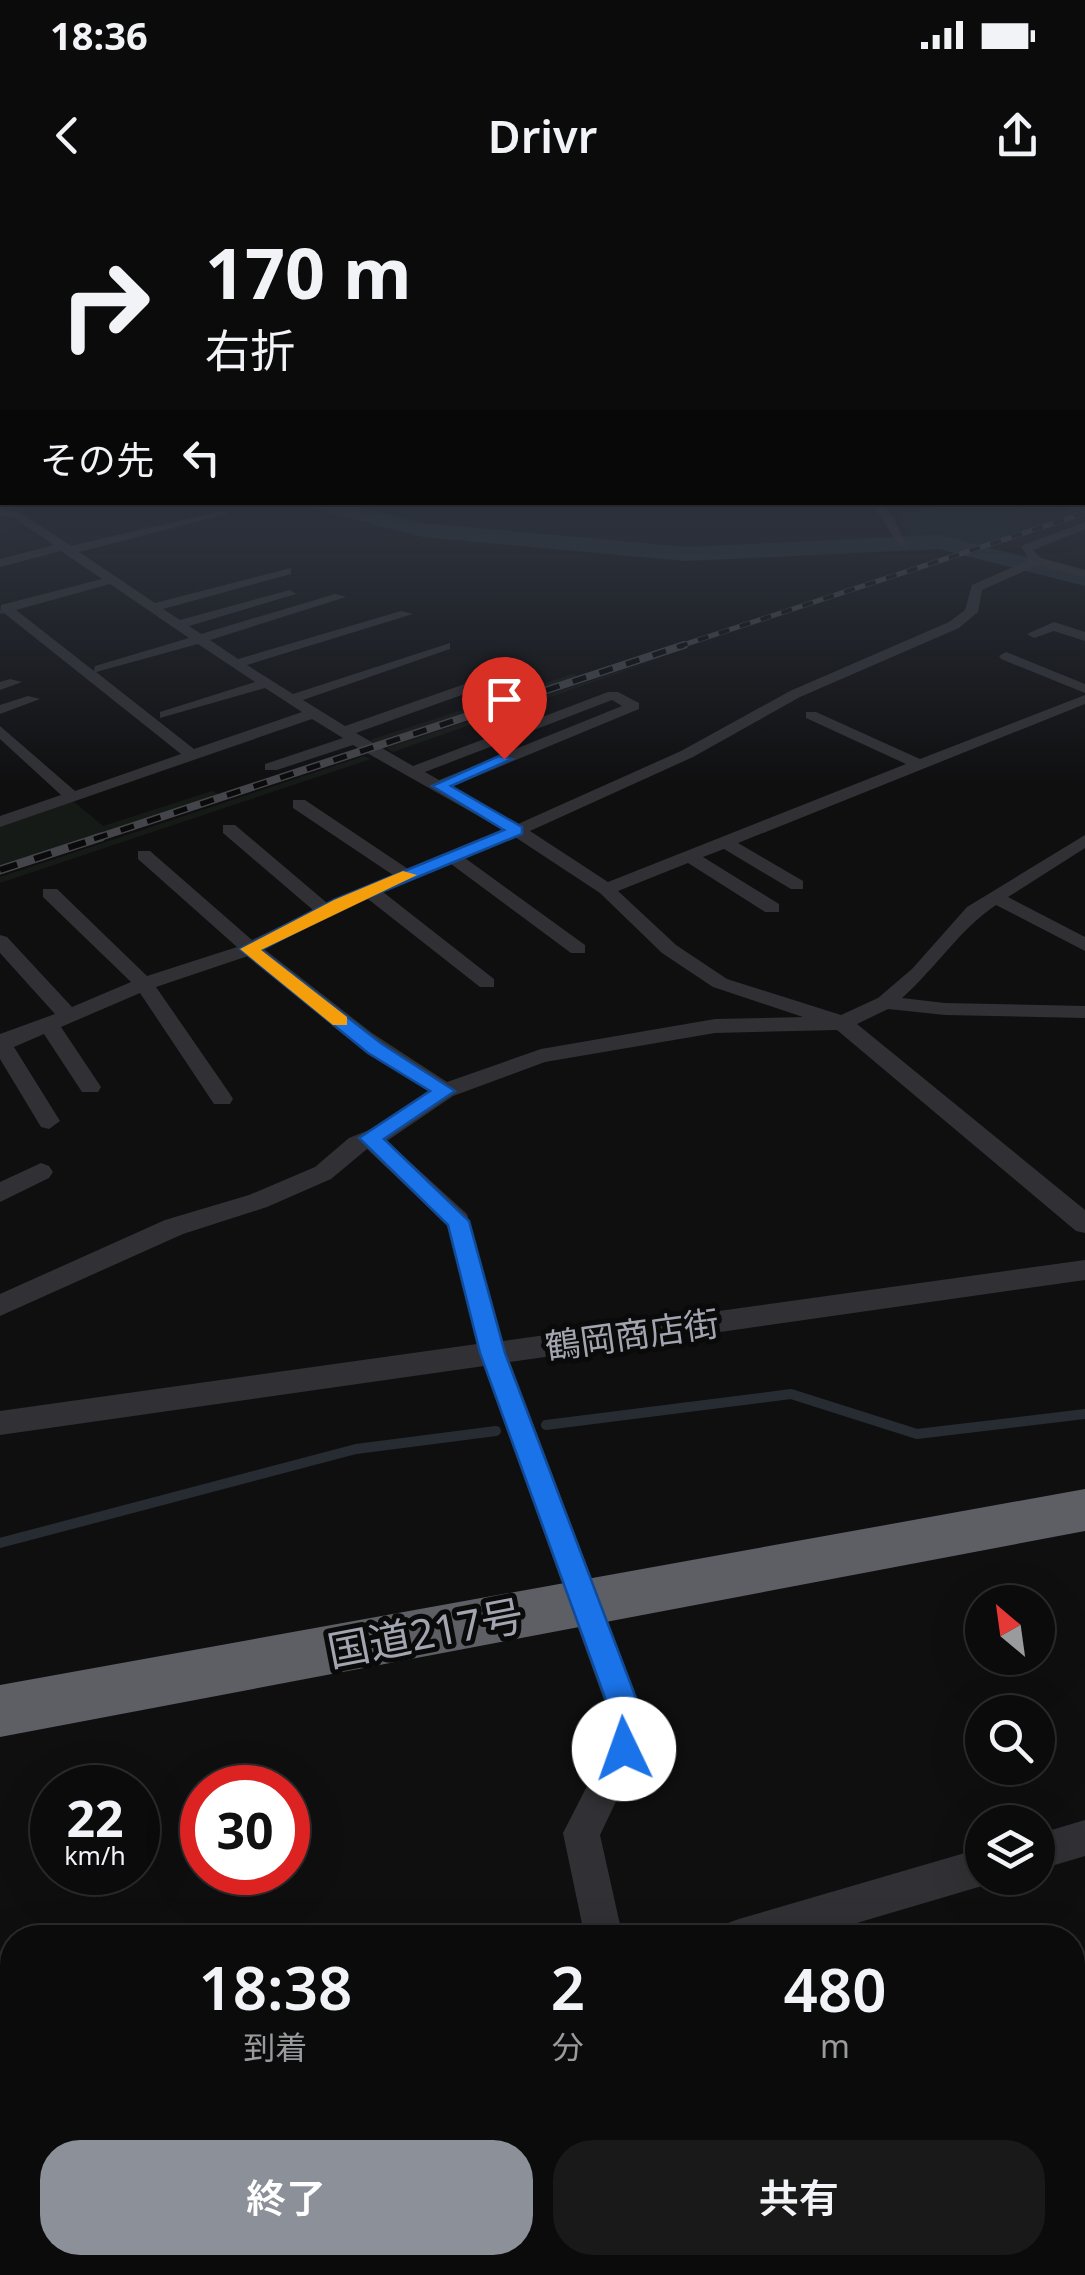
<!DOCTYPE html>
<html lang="ja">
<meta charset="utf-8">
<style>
:root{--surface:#0b0b0c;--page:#19191a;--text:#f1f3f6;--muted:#9a9b9d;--line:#2b2b2d;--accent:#8c9099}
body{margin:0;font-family:"Noto Sans","Noto Sans JP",sans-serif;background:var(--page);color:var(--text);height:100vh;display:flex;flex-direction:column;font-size:38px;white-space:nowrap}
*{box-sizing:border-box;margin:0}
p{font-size:32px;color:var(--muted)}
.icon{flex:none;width:55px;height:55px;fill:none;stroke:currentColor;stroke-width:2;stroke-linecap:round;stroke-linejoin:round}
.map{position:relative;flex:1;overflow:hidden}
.sheet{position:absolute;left:0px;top:1725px;width:1085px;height:350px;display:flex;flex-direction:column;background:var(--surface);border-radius:40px 40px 0 0;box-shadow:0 10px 40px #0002,0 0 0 2px var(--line)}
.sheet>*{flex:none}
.banner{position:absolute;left:0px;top:0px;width:1085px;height:305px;box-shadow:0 10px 40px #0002,0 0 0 2px var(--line);background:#0b0b0c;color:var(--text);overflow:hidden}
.needle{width:65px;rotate:331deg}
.tools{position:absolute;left:965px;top:1385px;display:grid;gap:20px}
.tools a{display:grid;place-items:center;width:90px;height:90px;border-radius:50%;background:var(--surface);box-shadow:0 10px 40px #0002,0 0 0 2px var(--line);font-size:50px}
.speed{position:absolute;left:30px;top:1565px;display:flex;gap:20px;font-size:50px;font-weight:700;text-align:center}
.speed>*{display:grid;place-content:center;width:130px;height:130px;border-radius:50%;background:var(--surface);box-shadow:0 10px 40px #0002,0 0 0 2px var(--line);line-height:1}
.speed small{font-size:25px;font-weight:400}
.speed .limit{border:15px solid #d22;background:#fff;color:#111}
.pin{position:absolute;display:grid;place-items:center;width:85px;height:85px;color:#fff;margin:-102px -42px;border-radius:50% 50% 50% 0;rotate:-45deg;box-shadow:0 0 10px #0007}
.pin .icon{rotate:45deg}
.me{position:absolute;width:110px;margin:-55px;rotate:357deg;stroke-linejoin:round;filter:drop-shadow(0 0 8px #0008)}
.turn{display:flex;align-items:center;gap:35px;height:210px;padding:0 40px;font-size:45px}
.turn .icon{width:130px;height:130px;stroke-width:2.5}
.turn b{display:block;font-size:70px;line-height:85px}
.then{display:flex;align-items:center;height:95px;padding:0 40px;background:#0003;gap:20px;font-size:38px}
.eta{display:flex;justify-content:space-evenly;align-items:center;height:170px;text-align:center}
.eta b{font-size:60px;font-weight:600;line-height:70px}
.button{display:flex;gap:20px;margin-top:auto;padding:20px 40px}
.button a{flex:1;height:115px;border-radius:40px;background:var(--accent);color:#fff;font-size:40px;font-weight:600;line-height:115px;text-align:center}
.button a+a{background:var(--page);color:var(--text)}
.status{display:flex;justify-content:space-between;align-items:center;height:70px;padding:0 50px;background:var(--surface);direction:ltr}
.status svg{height:28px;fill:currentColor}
header{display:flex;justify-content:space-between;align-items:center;height:130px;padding:0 40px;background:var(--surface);font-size:45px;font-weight:600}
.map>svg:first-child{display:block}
.green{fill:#161a17}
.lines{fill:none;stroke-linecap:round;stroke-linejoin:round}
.stream{stroke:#272c32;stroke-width:10}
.river{fill:#272c32;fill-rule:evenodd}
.minor{fill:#313135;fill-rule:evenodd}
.highway{fill:#5d5f65;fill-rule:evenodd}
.rail-far2-casing{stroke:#44454a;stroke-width:5}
.rail-far1-casing{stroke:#44454a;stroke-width:8}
.rail-casing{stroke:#44454a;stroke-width:9}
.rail-far2{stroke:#0a0a0b;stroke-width:4;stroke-dasharray:11;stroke-linecap:butt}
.rail-far1{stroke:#0a0a0b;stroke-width:5;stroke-dasharray:14;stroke-linecap:butt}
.rail{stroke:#0a0a0b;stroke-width:6;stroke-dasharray:18;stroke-linecap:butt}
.route{fill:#1a73e8;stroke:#114b97;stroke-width:2.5}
.slow{fill:#f59e0b}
.labels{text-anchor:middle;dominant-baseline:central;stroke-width:10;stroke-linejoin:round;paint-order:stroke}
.street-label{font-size:35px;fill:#a2a5b0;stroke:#0a0a0b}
.near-street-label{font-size:42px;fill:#a2a5b0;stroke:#0a0a0b}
</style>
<div class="status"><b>18:36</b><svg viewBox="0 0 49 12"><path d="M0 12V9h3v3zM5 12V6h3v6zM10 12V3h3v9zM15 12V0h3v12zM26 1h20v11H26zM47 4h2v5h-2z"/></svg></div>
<header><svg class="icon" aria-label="back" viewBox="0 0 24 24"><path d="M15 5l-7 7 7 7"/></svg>Drivr<svg class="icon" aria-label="share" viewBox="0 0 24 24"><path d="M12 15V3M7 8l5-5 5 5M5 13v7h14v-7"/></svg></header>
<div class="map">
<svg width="1085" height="2075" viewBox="0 0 1085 2075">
<rect width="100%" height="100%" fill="#0f0f10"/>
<path class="green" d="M 1083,295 L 1085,310 L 977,346 L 908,337 L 895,311 L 986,302 L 1082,302 Z
M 676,453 L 393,552 L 386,548 Z
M 573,474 L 579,476 L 375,544 L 370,540 Z
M 364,556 L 371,559 L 0,683 L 0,677 Z
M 212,591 L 220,595 L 0,667 L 0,625 L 72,600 L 103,626 Z
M 0,1990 L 12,1990 L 12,2062 L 419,2062 L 480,2075 L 0,2075 Z"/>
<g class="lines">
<path class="stream" d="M 546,1225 L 791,1194 L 917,1234 L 1085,1214
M 0,1343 L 356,1249 L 496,1231"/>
<path class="river" d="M 299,302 L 337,302 L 423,323 L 686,347 L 939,335 L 1085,372 L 1085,386 L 939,349 L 686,361 L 423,337 L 302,306 Z"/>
<path class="minor" d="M 798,302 L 847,302 L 842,305 Z
M 867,302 L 879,302 L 892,315 L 907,346 L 899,346 L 881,317 Z
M 0,309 L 21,313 L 71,346 L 226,310 L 226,314 L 79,352 L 155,403 L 291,368 L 291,374 L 163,409 L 180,420 L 290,390 L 296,394 L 189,426 L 201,434 L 335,394 L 346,397 L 210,440 L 238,459 L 401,411 L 413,414 L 247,465 L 293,494 L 450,443 L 450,449 L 303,500 L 345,526 L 499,472 L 509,472 L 509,478 L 356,533 L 413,566 L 608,492 L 618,492 L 639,503 L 639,509 L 451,587 L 518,624 L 681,551 L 790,491 L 949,422 L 965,410 L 972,385 L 1029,360 L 1021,346 L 1085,322 L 1085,329 L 1033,350 L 1041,358 L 1085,370 L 1085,378 L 1038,365 L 982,390 L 978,412 L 959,428 L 800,497 L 693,557 L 530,631 L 608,682 L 906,564 L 806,518 L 806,512 L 816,512 L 920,559 L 1085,495 L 1085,504 L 738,643 L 803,681 L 803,689 L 791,689 L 724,649 L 703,657 L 779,704 L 779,712 L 765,712 L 688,663 L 618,691 L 676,745 L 727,779 L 841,815 L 878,798 L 912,769 L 967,707 L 1085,635 L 1085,648 L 1008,697 L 1085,737 L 1085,751 L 996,705 C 960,729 935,769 902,798 L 945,803 L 1085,806 L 1085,818 L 945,815 L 888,809 L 857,824 L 1085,1010 L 1085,1033 L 1076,1031 L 837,830 L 715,833 L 545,862 L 453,896 L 387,941 L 467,1014 L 503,1141 L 1085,1060 L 1085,1080 L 510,1162 L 640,1506 L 641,1549 L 600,1635 L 623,1738 L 585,1738 L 563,1633 L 607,1547 L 606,1506 L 484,1166 L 0,1235 L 0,1211 L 477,1144 L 447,1025 L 367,949 L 331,979 L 267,1007 L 183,1034 L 0,1116 L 0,1094 L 165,1020 L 249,995 L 315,967 L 349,938 L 374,928 L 429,891 L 357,843 L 248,756 L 156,787 L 230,894 L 233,899 L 230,904 L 214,904 L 140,793 L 61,827 L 101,887 L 98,892 L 82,892 L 44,834 L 14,847 L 60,921 L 49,929 L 41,927 L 0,859 L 0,834 L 55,814 L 0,753 L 0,735 L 7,737 L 72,807 L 131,782 L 43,697 L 43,689 L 57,689 L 147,776 L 237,747 L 138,659 L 138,651 L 150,651 L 252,740 L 313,710 L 223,633 L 223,625 L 235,625 L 327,703 L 393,675 L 293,608 L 293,600 L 305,600 L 408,669 L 503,630 L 353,545 L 277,570 L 265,570 L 265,564 L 343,538 L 312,519 L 0,627 L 0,616 L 61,595 L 0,539 L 0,526 L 75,591 L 181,554 L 4,413 L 0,414 L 1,405 L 102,379 L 61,351 L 0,367 L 0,359 L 54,345 L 14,318 L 0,315 ZM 110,384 L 189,438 L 95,466 L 94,471 L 16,410 ZM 198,444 L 255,482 L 160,512 L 160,518 L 265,488 L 302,512 L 194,549 L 96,472 ZM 612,500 L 622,506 L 439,580 L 425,572 ZM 515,637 L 600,693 L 662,753 L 713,787 L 803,817 L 715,819 L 541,849 L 447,882 L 372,833 L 264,749 L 368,699 L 480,787 L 494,787 L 494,779 L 383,692 L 451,664 L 571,753 L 585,753 L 585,745 L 465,658 Z
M 1054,422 L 1085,432 L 1085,441 L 1054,431 L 1034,438 L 1027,434 Z
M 1006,452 L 1085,484 L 1085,493 L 1001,459 L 999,456 Z
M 10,479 L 22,482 L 0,490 L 0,482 Z
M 28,496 L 40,499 L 0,514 L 0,505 Z
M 41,963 L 49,966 L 53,972 L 49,978 L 0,1002 L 0,982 Z
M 1085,1620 L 1085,1656 L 1038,1670 L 1038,1634 Z
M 982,1648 L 982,1678 L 996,1678 L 982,1686 L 806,1738 L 720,1738 L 725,1724 L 739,1719 Z
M 12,1896 L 12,1938 L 0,1940 L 0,1898 Z
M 0,2005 L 12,2008 L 12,2052 L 0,2049 Z
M 129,2062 L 198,2062 L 203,2075 L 134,2075 Z"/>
<path class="highway" d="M 1085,1289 L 1085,1331 L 0,1537 L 0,1485 Z"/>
<g class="rail-far2-casing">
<path id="rail-far2" d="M 677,447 L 1085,313"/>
</g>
<g class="rail-far1-casing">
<path id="rail-far1" d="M 94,639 L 684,445"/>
</g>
<g class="rail-casing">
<path id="rail" d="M 0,670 L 101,637"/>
</g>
<use href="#rail-far2" class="rail-far2"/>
<use href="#rail-far1" class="rail-far1"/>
<use href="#rail" class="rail"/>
</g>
<linearGradient id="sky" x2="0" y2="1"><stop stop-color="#080809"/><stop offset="0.5" stop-color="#313742"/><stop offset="1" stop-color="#313742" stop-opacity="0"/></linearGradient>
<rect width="1085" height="585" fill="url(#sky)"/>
<path class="route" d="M 499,556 L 512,559 L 451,586 L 522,627 L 522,634 L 345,707 L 261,750 L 382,844 L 455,891 L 384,939 L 469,1021 L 505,1153 L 639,1506 L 640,1549 L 635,1560 L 624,1565 L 613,1560 L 608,1549 L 608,1506 L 480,1153 L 448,1025 L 359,938 L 430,891 L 368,853 L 240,749 L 334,700 L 504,630 L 432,586 Z"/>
<path class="slow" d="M 403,671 L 417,675 L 261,750 L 347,817 L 347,825 L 333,825 L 240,749 L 334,700 Z"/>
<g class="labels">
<g class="street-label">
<text transform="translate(632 1134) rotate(-8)">鶴岡商店街</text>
</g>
<g class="near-street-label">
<text transform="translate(425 1432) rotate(-11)">国道217号</text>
</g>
</g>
</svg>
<div class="tools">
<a><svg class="needle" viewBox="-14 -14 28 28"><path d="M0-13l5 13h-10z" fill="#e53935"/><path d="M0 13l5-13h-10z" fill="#9a9b9d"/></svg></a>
<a><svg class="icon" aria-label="search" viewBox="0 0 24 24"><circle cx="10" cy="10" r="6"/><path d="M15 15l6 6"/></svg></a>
<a><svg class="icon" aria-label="layers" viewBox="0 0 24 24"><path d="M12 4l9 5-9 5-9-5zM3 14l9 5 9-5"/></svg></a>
</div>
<div class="speed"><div>22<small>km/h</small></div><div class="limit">30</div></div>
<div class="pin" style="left:504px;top:559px;background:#d93025"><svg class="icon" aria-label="arrive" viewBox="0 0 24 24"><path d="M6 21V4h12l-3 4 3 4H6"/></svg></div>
<svg class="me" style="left:624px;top:1549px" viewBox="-20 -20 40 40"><circle r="19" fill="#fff"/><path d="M0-13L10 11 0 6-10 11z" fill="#1a73e8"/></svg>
<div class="banner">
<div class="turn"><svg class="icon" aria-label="right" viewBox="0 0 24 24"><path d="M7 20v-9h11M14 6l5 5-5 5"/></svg><div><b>170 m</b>右折</div></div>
<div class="then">その先<svg class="icon" aria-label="left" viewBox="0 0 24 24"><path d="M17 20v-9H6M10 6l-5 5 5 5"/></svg></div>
</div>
<section class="sheet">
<div class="eta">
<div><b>18:38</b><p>到着</p></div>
<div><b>2</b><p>分</p></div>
<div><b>480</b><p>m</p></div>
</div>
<div class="button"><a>終了</a><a>共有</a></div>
</section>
</div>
